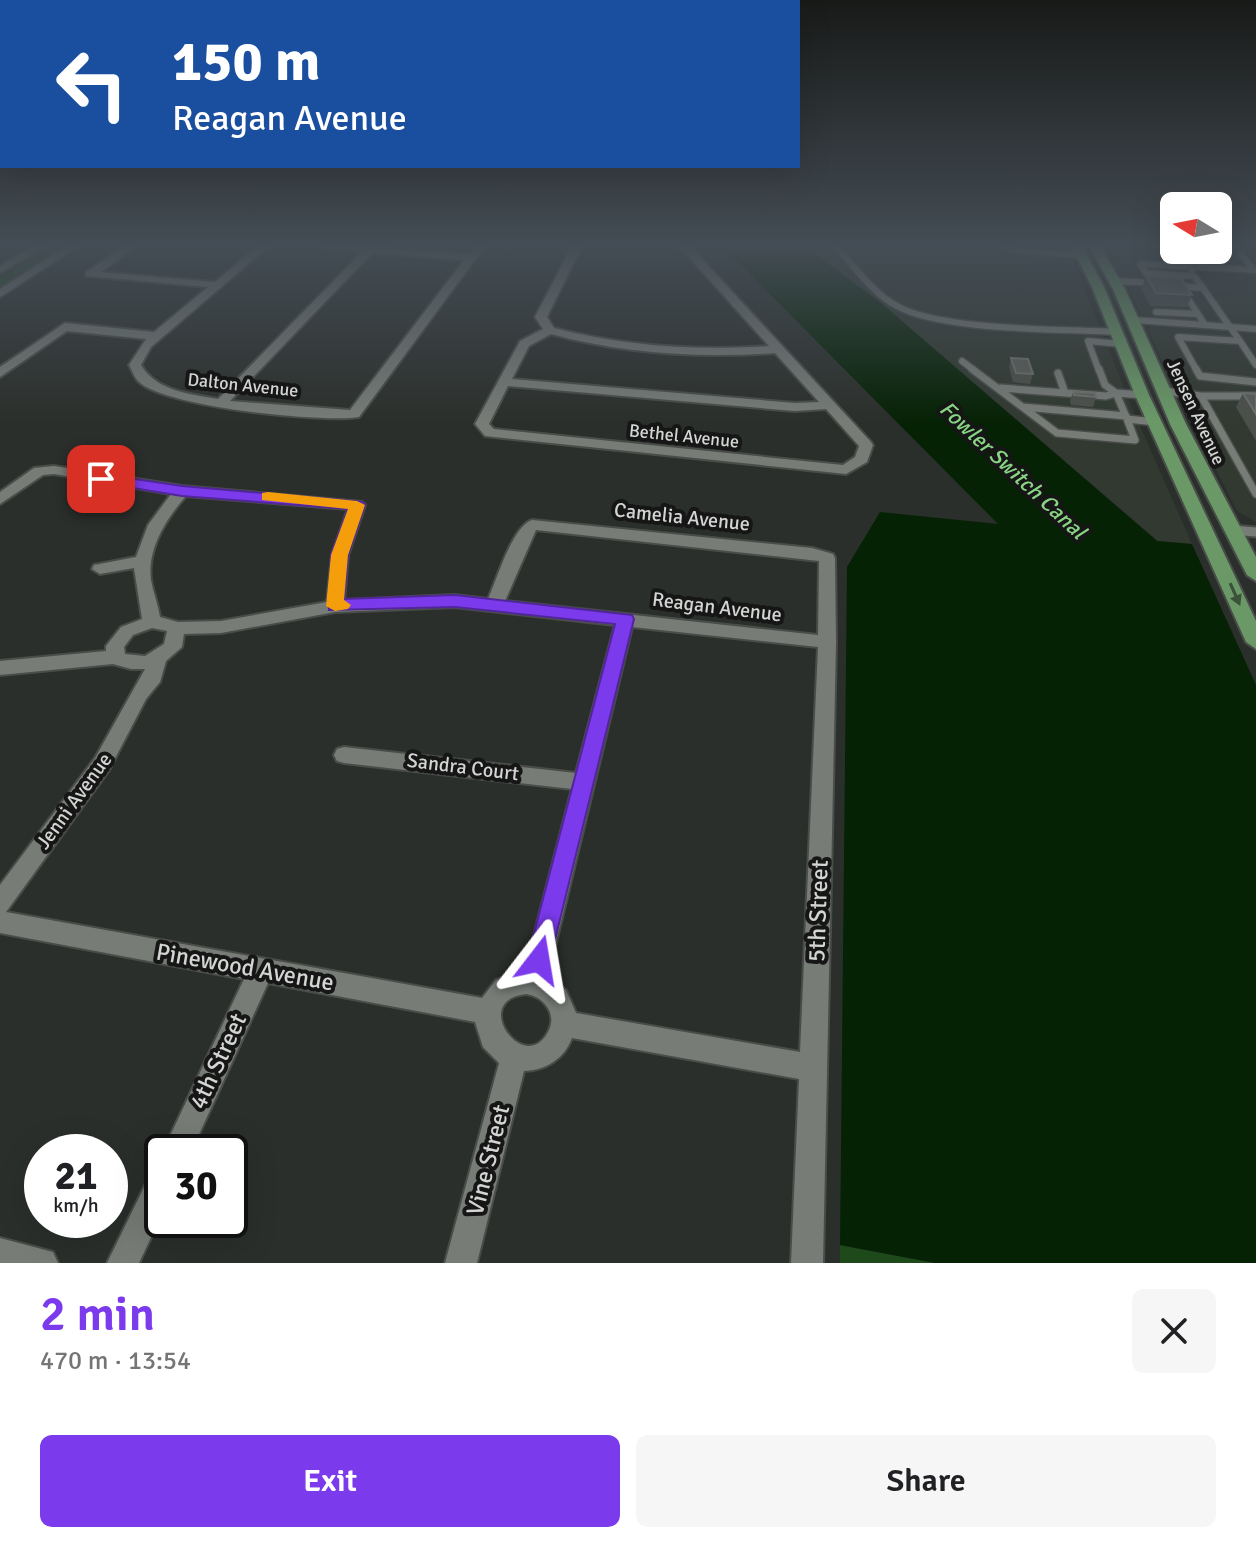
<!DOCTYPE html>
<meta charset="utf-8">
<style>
:root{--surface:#fff;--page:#f6f6f6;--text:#202124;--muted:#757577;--accent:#7c3aed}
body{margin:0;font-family:Signika,sans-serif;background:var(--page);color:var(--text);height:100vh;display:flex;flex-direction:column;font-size:30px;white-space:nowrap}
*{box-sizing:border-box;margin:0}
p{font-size:26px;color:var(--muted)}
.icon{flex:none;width:44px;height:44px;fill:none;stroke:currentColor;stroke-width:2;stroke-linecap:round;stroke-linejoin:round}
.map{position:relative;height:1263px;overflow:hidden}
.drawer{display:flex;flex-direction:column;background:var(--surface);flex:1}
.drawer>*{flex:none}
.banner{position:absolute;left:0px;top:0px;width:800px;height:168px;box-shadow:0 8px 32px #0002;background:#1a4fa0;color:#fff;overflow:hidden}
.needle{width:52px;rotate:280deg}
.buttons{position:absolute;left:1160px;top:192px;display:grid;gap:16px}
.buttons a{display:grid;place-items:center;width:72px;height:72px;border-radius:12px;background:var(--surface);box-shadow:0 8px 32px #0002;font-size:40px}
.speed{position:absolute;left:24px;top:1134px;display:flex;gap:16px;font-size:40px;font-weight:700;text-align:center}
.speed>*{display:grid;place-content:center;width:104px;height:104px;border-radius:50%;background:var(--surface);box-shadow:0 8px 32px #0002;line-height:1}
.speed small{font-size:20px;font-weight:400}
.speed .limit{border:4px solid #111;border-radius:12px;background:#fff;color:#111}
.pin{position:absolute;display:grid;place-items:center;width:68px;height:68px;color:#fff;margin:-34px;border-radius:16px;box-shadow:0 4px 12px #0006}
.me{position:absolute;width:88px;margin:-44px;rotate:14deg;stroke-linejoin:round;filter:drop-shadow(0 0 6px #0008)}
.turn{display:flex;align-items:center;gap:28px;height:168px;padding:0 40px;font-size:36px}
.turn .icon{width:104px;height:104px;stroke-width:2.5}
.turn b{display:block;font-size:56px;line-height:68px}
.round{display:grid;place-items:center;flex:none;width:84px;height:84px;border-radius:12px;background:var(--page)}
.head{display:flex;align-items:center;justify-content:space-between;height:136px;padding:0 40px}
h1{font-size:48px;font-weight:600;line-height:60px;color:var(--accent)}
.primary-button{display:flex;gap:16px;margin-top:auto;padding:16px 40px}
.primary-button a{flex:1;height:92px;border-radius:12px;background:var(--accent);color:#fff;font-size:32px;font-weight:600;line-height:92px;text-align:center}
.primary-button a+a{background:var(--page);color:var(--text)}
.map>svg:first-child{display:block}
.built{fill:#313931}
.green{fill:#1d491b}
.water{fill:#062205}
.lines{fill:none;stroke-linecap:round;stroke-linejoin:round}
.service-far2-casing{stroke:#494c49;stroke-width:9}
.service-far1-casing{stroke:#494c49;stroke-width:10}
.service-casing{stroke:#494c49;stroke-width:13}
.minor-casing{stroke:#494c49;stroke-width:4}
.primary-casing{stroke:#494c49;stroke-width:4}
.service-far2{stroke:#777c77;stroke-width:6}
.service-far1{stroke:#777c77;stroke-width:7}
.service{stroke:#777c77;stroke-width:9}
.minor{fill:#777c77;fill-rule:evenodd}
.primary{fill:#6a9967;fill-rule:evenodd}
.wall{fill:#4c504b}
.building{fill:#5b5e5a;stroke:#6e716d;stroke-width:2}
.oneway{fill:#3b513a}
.route{fill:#7c3aed;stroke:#51269a;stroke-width:2}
.slow{fill:#f59e0b}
.labels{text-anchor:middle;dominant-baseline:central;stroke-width:8;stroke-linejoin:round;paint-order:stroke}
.far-street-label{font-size:18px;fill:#d3d5d3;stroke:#151615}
.street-label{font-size:20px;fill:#d3d5d3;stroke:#151615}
.water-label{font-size:22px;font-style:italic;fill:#89d484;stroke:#151615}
.near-street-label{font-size:24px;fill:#d3d5d3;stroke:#151615}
</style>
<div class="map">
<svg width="1256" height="1263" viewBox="0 0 1256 1263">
<rect width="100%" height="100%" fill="#2b2f2b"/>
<path class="built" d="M 805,246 L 1067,246 L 1133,410 L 1192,544 L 1158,541 L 881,303 Z
M 1105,246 L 1218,250 L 1218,246 L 1224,246 L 1256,251 L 1256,522 L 1237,511 L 1182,403 L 1189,399 L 1181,384 L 1171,379 L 1147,329 L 1154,325 L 1151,318 L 1140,314 L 1128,287 L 1132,284 L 1121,276 Z"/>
<path class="green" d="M 47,246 L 69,246 L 0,290 L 0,278 L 15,270 L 7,269 Z
M 840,1245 L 935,1263 L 840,1263 Z"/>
<path class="water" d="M 722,246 L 805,246 L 881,303 L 1157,541 L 1192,544 L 1256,685 L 1256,1263 L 935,1263 L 840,1245 L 847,567 L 880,512 L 998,524 Z"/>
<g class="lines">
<g class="service-far2-casing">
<path id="service-far2" d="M 835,246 C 854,265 872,293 897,306 C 942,331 1063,329 1117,332
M 1009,246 L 1010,250 L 1081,255
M 1178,250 L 1192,270
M 1240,253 L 1254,270
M 1115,281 L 1155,283
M 1203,288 L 1230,327 L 1256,329
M 1156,312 L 1198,314
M 1134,320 L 1205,325
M 1240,341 L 1256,365
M 962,361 L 975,371
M 1099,371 L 1088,341 L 1122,344
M 1197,371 L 1178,337 L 1240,341 L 1230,327 L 1205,325 L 1180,286 L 1203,288 L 1194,276 L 1146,273 L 1140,264 L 1256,270"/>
</g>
<g class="service-far1-casing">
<path id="service-far1" d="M 972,369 L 1057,433 L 1135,440 L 1127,419 L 1155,422
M 1099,369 L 1105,385 L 1116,393
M 1196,369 L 1200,376 L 1256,382
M 1058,373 L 1065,393
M 1001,388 L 1106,396 L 1116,393
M 1164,391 L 1201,396
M 1256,396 L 1201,396 L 1256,494
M 1023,407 L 1126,416
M 1127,419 L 1116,393 L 1142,395"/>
</g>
<g class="service-casing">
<path id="service" d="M 1233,530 L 1256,532"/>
</g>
<g class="minor-casing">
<path id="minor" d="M 33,246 L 46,246 L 0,273 L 0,266 Z
M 67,246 L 79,246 L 0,297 L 0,289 Z
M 125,246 L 137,246 L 101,272 L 215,282 L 258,246 L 269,246 L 151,347 L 141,365 C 156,391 190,394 218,399 L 362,252 L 319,246 L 368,246 L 469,254 L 475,246 L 485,246 L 359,417 C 323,423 163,407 138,381 C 134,377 132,370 129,365 L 146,339 L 67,331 L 0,377 L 0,367 L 65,323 L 154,332 L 208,287 L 86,276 L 86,272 ZM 372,253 L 464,260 L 350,410 L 230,401 Z
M 572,246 L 582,246 L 547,317 L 554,328 C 623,346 698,351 769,346 L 679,246 L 690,246 L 871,442 L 873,445 L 867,462 L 846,474 L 485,436 L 475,424 L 520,341 L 543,329 L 535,317 ZM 551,334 C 624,354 700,358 775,353 L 819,402 L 795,403 L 512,379 L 529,346 ZM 508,386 L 795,411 L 826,409 L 859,446 L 855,457 L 843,465 L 494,429 L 489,424 Z
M 54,466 L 182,486 L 362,502 L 365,505 L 348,555 L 344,600 L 455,595 L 488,599 C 497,579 512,527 532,520 L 812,548 L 833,554 L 835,558 L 836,642 L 823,1263 L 791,1263 L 799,1079 L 572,1038 C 564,1059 546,1070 524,1071 L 477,1263 L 445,1263 L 499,1063 L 483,1047 L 475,1022 L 268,983 L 191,1152 L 162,1153 L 244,979 L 0,933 L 0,885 L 95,758 L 145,669 L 131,669 L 113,664 L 0,675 L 0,661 L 106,651 L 106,646 L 121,627 L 142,619 L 134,568 L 100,574 L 92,569 L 94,565 L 136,557 L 148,525 L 171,494 L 54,474 L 43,475 L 0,504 L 0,492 L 34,468 ZM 186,496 L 348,509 L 332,555 L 327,602 L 221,621 L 178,622 L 160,617 C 158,604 153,592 151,580 C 147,549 166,519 186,496 ZM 536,530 L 819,561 L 818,635 L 505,601 ZM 455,607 L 615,625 L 576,773 L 344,747 L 337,749 L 334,755 L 337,761 L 344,763 L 572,789 L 525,970 L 496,980 L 482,998 L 6,912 L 109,770 L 146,699 L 160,682 L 166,661 L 182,647 L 184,634 L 221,633 L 335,612 ZM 632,627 L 818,647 L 800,1052 L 576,1013 L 566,990 L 548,976 ZM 152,628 L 167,631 L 164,644 L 145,656 L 125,654 L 124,647 L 133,635 ZM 526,994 C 543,996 557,1013 549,1030 C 526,1079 468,1000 526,994 Z
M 162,1166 L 162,1214 L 139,1263 L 107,1263 L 152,1171 Z
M 0,1238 L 53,1252 L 58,1263 L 0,1263 Z"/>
</g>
<g class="primary-casing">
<path id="primary" d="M 1071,246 L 1082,246 L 1104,287 L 1149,395 L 1256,621 L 1256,649 L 1246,642 L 1135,395 L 1092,287 Z
M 1089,246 L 1100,246 L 1125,289 L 1186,424 L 1256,557 L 1256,581 L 1247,575 L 1170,424 L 1113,289 Z"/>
</g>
<use href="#service-far2" class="service-far2"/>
<use href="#service-far1" class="service-far1"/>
<use href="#service" class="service"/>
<use href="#minor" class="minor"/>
<use href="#primary" class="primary"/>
</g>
<path class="wall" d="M 1146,276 L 1192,295 L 1187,307 L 1151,306 L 1141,289 Z
M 1011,358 L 1033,374 L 1030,384 L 1013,382 L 1009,367 Z
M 1073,392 L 1096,397 L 1093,407 L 1071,405 L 1070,401 Z
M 1243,393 L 1256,394 L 1256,441 L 1236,407 Z"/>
<path class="building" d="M 1146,276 L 1182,279 L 1192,295 L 1156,293 Z
M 1011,358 L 1028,359 L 1033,374 L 1016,373 Z
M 1073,392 L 1095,393 L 1096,397 L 1074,395 Z
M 1243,393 L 1256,394 L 1256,414 Z"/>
<defs><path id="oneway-solid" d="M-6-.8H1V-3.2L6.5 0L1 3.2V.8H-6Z" transform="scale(2)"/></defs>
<use class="oneway" href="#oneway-solid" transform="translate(1235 594) rotate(66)"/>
<linearGradient id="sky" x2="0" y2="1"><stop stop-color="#181a18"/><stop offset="0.58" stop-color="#444d55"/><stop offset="1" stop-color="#444d55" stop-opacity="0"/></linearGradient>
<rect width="1256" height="423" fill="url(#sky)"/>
<path class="route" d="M 101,474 L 182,486 L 363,502 L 365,505 L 348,555 L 344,599 L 455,595 L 632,615 L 634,619 L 548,968 L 539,972 L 531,968 L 527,960 L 615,624 L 455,607 L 329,610 L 331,555 L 348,509 L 182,496 L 96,482 L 96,475 Z"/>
<path class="slow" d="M 268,492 L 357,501 L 365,505 L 348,555 L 344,600 L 351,605 L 348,609 L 335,611 L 326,606 L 331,555 L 348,509 L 262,500 L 262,493 Z"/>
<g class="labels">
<g class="far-street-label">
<text transform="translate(243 385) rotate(6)">Dalton Avenue</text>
<text transform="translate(1196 412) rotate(65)">Jensen Avenue</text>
<text transform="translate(684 436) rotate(6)">Bethel Avenue</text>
</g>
<g class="street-label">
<text transform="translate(682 517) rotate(6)">Camelia Avenue</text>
<text transform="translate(717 607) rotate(7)">Reagan Avenue</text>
<text transform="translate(463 767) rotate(7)">Sandra Court</text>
<text transform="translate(74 801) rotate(-54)">Jenni Avenue</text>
</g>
<g class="water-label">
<text transform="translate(1013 470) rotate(43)">Fowler Switch Canal</text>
</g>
<g class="near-street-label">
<text transform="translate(818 911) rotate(-88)">5th Street</text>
<text transform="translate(245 967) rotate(10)">Pinewood Avenue</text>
<text transform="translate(218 1061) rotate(-65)">4th Street</text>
<text transform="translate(488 1160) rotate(-76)">Vine Street</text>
</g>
</g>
</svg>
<div class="buttons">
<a><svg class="needle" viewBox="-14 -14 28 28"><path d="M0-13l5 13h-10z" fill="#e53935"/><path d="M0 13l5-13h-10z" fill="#757577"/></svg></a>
</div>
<div class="speed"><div>21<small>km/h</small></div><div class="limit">30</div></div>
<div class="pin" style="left:101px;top:479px;background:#d93025"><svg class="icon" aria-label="arrive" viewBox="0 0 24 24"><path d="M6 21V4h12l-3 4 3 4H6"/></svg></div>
<svg class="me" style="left:539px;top:960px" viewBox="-20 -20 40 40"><path d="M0-17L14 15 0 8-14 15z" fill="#7c3aed" stroke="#fff" stroke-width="4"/></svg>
<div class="banner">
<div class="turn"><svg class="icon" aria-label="left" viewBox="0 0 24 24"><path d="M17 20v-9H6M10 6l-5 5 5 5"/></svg><div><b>150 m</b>Reagan Avenue</div></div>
</div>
</div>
<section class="drawer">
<div class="head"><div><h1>2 min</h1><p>470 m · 13:54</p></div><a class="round"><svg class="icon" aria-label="close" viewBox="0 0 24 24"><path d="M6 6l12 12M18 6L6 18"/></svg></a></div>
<div class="primary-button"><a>Exit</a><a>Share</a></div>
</section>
